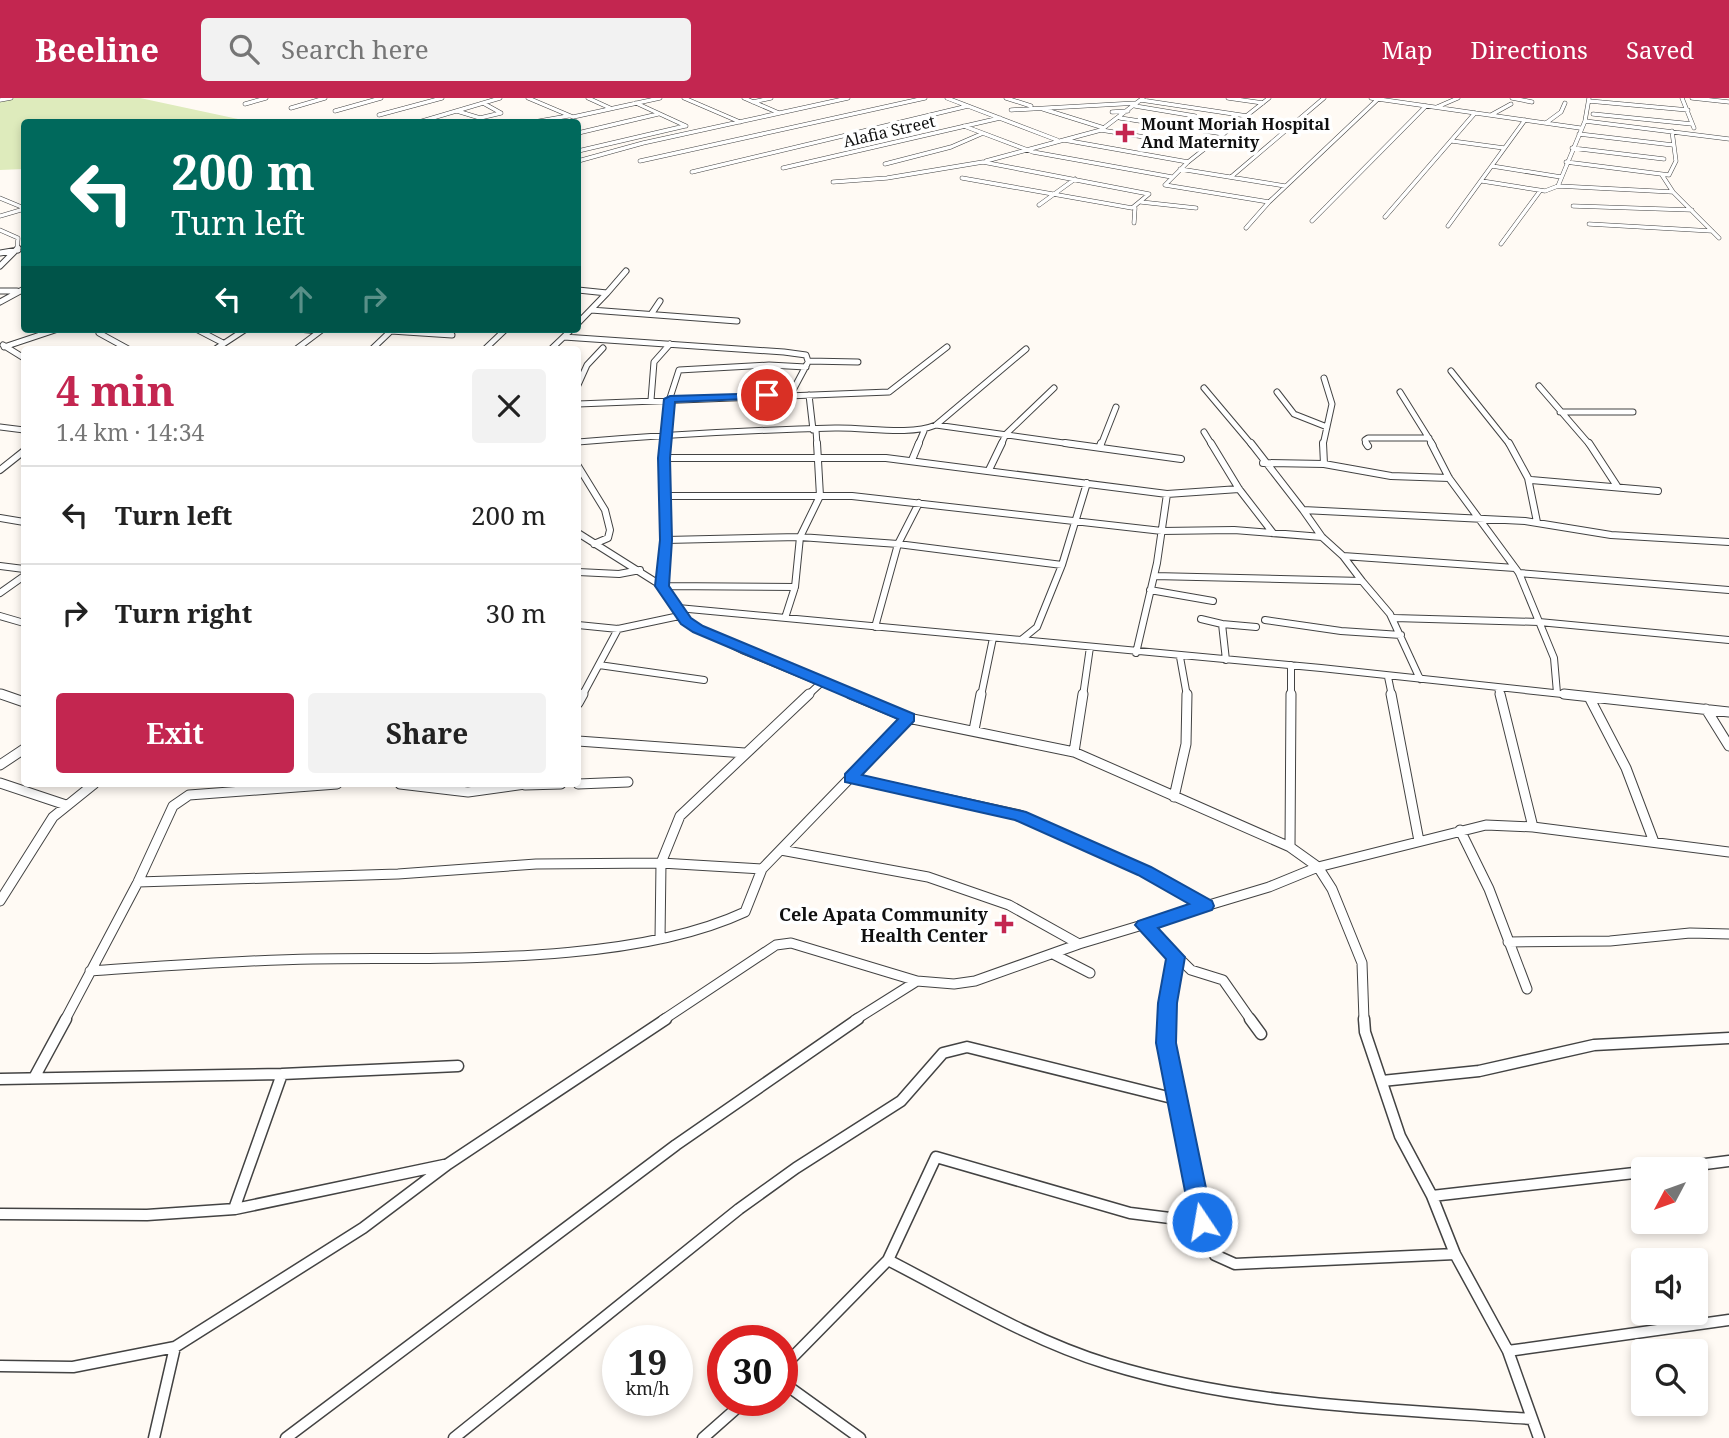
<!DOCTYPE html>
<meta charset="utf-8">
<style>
:root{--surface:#fff;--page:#f2f2f2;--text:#222;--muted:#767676;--line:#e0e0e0;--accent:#c32650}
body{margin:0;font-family:"Noto Serif",serif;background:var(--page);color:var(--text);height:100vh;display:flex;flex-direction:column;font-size:26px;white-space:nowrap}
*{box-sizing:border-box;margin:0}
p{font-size:23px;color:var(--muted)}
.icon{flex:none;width:38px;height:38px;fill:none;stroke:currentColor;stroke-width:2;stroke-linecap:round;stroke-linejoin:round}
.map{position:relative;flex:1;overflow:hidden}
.drawer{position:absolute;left:21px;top:248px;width:560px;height:441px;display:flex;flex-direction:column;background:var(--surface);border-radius:7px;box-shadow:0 4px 10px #0003}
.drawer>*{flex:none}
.guide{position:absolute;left:21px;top:21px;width:560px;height:214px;border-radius:7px;box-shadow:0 4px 10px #0003;background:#00695c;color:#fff;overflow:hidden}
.needle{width:46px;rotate:229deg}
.controls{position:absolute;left:1631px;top:1059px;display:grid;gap:14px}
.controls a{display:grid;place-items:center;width:77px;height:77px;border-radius:7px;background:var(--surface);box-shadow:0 4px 10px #0003;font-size:35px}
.speed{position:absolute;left:602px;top:1227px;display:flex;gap:14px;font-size:35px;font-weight:700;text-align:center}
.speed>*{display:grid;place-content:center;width:91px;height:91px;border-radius:50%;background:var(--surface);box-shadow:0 4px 10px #0003;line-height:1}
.speed small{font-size:18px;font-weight:400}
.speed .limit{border:10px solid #d22;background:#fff;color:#111}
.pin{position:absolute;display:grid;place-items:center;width:60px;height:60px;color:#fff;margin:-30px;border:4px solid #fff;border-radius:50%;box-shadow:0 2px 7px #0007}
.me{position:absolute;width:77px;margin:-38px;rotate:348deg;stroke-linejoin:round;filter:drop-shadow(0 0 5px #0008)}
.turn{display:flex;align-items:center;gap:24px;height:147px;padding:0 35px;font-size:32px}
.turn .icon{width:91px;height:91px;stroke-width:2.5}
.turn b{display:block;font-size:49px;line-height:60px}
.lanes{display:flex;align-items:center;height:66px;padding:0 35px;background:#0003;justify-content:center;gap:35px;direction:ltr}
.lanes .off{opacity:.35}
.round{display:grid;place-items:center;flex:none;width:74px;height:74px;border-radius:7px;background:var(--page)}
.overview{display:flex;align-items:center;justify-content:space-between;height:119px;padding:0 35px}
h1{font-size:42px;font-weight:700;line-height:52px;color:var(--accent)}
.button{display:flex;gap:14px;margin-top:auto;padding:14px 35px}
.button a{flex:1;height:80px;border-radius:7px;background:var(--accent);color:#fff;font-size:28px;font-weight:700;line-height:80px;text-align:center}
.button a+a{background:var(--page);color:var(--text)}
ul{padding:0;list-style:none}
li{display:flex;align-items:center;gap:21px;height:98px;padding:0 35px;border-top:2px solid var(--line)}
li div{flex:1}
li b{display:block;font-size:26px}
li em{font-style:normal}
header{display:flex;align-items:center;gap:42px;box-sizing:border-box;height:98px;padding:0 35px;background:var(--accent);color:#fff}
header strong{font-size:33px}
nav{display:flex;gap:38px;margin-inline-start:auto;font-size:24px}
.search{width:490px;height:63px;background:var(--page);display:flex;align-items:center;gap:18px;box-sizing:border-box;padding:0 24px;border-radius:7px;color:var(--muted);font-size:26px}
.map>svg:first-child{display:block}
.green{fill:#deebbc}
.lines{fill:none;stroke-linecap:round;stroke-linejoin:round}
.street-far4-casing{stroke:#434343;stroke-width:4.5}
.street-far3-casing{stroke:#434343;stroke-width:7}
.street-far2-casing{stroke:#434343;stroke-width:8}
.street-far1-casing{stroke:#434343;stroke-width:11}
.street-casing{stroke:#434343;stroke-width:13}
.street-far4{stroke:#fff;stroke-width:3.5}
.street-far3{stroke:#fff;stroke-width:5}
.street-far2{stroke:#fff;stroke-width:6}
.street-far1{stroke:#fff;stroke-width:9}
.street{stroke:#fff;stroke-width:10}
.route{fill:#1a73e8;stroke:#114b97;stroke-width:2}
.poi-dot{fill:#c32650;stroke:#fff;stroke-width:2.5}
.labels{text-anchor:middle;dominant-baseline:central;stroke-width:7;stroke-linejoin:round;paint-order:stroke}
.far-poi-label{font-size:16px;font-weight:bold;fill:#101010;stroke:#fff;text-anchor:start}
.far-street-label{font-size:16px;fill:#101010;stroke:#fff}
.poi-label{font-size:18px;font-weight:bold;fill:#101010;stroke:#fff;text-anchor:end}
</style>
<header>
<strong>Beeline</strong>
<div class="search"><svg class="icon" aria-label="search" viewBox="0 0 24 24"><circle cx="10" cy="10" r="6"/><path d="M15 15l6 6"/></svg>Search here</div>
<nav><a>Map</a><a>Directions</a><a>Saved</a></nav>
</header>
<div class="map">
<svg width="1729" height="1340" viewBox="0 0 1729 1340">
<rect width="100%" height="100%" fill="#fffaf4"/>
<path class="green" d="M 0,0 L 140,0 L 252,24 L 24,24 L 24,71 L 0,72 Z"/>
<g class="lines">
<g class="street-far4-casing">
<path id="street-far4" d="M 528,0 L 573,19 L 660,0
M 588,0 L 610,10
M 684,0 L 740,24
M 744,0 L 779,15
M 947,0 L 1057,42
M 1006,0 L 1031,8
M 1228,0 L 1263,5
M 1269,0 L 1188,64 L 1165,87 L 1269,104 L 1378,1
M 1371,0 L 1580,30
M 1512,0 L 1532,4
M 1589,0 L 1585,23 L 1558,88 L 1673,94
M 1682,0 L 1694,30
M 1692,0 L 1729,4
M 0,2 L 11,0
M 1141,2 L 1247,18
M 1589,3 L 1688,12
M 753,4 L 771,0
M 636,5 L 686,28
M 245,6 L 266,0
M 1135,8 L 1195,18
M 1437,9 L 1458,0
M 291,10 L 325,0
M 1043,11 L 1104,30
M 1011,12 L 1137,5
M 335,13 L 381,0
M 457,13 L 480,20 L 501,15 L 483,5
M 1112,14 L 1128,13
M 1593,16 L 1692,26
M 379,17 L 442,0
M 1491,17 L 1511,6
M 1120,20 L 1224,36
M 1585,23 L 1729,41
M 419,24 L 500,0
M 534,24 L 568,18
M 1546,25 L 1561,14 L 1565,5
M 964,28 L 1033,54 L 1172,79
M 1101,32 L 1206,49
M 578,35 L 658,16
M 1579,36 L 1673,47
M 1064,42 L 1188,64
M 1452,43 L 1504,50
M 1572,50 L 1664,61
M 578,53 L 685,28
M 578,63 L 643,45 L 848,0
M 640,63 L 925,0
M 986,63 L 1101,32 L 1143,0
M 1566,64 L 1669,77 L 1676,63 L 1672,33
M 885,66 L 951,49 L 981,36
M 1492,68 L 1561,79
M 783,70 L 1000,20
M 1180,71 L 1285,88
M 692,74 L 968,8
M 1662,77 L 1673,94 L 1719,140
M 1231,79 L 1324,0
M 1482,83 L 1545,93 L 1558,88
M 833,84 L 887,80 L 983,64 L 1149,96 L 1132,110 L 962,80
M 0,100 L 24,110
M 1141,104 L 1196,110
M 1039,107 L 1075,81
M 1573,108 L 1692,112
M 0,118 L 24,111
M 1385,119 L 1475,15
M 1312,123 L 1426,8
M 1134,125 L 1135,110
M 1589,126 L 1712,133
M 1448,128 L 1525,22
M 1246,130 L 1269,104
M 0,132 L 18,140 L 17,152
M 1501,146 L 1540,93"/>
</g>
<g class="street-far3-casing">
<path id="street-far3" d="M 0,155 L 18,152
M 0,168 L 18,150
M 578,192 L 607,195 L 578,225
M 0,193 L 17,193
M 607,195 L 626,173
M 0,204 L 24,191
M 591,212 L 737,223
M 652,215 L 660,203
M 196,231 L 223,245
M 298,231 L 320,233
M 391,233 L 452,237
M 99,235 L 130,252
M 564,239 L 784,254 L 806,257 L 808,263
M 3,247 L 24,260
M 4,249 L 58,231
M 485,251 L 506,231
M 214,252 L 246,231
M 295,252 L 323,231
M 371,252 L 393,231
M 550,252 L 572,231
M 808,263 L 858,264
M 1451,273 L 1510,347
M 578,287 L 587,267 L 603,250
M 1539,288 L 1590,347
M 1204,290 L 1252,347
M 1277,294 L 1294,316 L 1327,329
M 1400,294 L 1433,347
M 791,296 L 807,266
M 809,297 L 813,332
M 651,302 L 654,264 L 670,246
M 578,306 L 889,294 L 947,249
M 1560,314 L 1633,314
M 936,327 L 1078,347
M 0,329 L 24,332
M 816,332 L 817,347
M 1204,334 L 1212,347
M 578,344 C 664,337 749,332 835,330 C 865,329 909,338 936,327 L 1026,251
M 664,347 L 667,309 L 679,272 L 769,267 L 806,269
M 918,347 L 924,333
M 1001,347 L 1006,336 L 1054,290
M 1101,347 L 1116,309
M 1323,347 L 1332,306 L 1324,280
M 1367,347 L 1365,342 L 1368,340 L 1429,340"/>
</g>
<g class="street-far2-casing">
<path id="street-far2" d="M 665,345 L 666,439 L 662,488 L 795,489
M 1065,345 L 1181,361
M 1211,345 L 1239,391 L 1273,435
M 1251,345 L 1303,412 L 1525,423 L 1611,437 L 1729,444
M 1323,345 L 1324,366
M 1366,345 L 1368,348
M 1431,345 L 1449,380 L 1519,475 L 1554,560 L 1557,595
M 1509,345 L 1528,380 L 1537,424
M 1589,345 L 1617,388
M 1100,348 L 1101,345
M 664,360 L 886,360 L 1167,396 L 1239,391
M 912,362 L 919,345
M 1263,365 L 1324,366 L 1391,378 L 1449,380
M 578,368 L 605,412 L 610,432 L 608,440 L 594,446
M 0,372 L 24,353
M 989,372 L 1002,345
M 1531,382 L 1658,393
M 665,398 L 852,398 L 1162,433 L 1234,432 L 1322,439
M 1303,412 L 1322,439 L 1343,458 L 1515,470
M 0,420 L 24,424
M 578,435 L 662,488 L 685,523 L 742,552 L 854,598
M 666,442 L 800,439 L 898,446 L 1062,467
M 0,468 L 24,471
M 578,474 L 619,476 L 640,472
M 1519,475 L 1729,492
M 1154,478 L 1362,483 L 1343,458
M 1362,483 L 1390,516 L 1420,581
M 1150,492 L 1213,503
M 0,495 L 24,478
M 678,510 L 1321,570 L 1581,598
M 0,518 L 24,525
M 785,520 L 795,489 L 800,439 L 820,398 L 817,345
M 1394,520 L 1539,524 L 1729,542
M 1201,521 L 1222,526 L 1226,562
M 1265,522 L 1341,533 L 1401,537
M 1222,526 L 1256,529
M 578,527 L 618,531 L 684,517
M 875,529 L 898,446 L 919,405
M 1021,542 L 1037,529 L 1062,467 L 1087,385
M 1136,555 L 1157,465 L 1167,396
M 1180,559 L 1187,598
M 599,567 L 704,582
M 1388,579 L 1392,598
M 1498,590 L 1500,598
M 0,596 L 6,598
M 582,598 L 618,531
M 807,598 L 822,584
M 981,598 L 993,540
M 1083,598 L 1090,549
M 1291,598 L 1291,567"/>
</g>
<g class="street-far1-casing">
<path id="street-far1" d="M 1,596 L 24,604
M 850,596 L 908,620 L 1074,654 L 1290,749 L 1318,769 L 1332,791 L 1362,865 L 1364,922
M 1391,596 L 1419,743
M 1500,596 L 1533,729
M 1564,596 L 1729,614
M 1589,599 L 1626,670 L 1654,744
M 578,605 L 583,596
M 1706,611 L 1729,648
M 974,632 L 981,596
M 578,643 L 745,655
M 1074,654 L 1083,596
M 0,667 L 24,651
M 851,680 L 1020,717 L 1144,773 L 1205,808
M 0,685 L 66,707
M 400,686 L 468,694 L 525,686
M 578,686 L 628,684
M 525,687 L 561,686
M 1174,699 L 1186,646 L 1187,596
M 1460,732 L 1489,791 L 1527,891
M 1290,749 L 1291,596
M 781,752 L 928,779 L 1009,807 L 1079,846
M 762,771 L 661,765 L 680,718 L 809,596
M 138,784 L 398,776 L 536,766 L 661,765 L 660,841
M 0,803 L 53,719 L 94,686
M 1145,827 L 1191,872 L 1223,882 L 1251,922
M 1508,844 L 1610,843 L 1690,835 L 1729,836
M 1053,856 L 1090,875
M 90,873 C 164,868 239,862 313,861 C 441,859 629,868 745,814 L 762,771 L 908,620
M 65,922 L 138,784 L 173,708 L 189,697 L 337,686
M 663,922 L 776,847 L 791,845 L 917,883 L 954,886 L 975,883 L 1079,846 L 1269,789 L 1318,769 L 1486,727 L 1533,729 L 1729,754
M 855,922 L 917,883
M 1167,922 L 1175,859"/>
</g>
<g class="street-casing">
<path id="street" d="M 1167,921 L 1166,945 L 1202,1124 L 1215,1157 L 1235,1166 L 1455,1156
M 1250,921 L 1261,936
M 1364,921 L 1365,934 L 1400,1038 L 1432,1098 L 1455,1156 L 1508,1253 L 1539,1340
M 282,976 L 458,968
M 34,980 L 66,921
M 0,981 L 282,976 L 234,1111
M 1382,983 L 1479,973 L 1594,947 L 1729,940
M 1666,1071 L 1729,1063
M 1432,1098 L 1643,1074
M 0,1116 L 147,1117 L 235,1111 L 444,1067
M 888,1162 C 960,1199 1030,1242 1108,1266 C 1244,1308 1391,1311 1532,1321
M 1508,1253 L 1729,1222
M 0,1268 L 73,1269 L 175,1249 L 363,1130 L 448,1066 L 666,921
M 782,1270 L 888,1162 L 936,1059 L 1130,1115 L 1202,1124
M 782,1284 L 860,1340
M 154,1340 L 175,1249
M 286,1340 L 676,1047 L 858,921
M 454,1340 L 739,1111 L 796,1070 L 901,1003 L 943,955 L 967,949 L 1176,1001
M 703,1340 L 746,1302"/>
</g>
<use href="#street-far4" class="street-far4"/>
<use href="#street-far3" class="street-far3"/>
<use href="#street-far2" class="street-far2"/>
<use href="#street-far1" class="street-far1"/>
<use href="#street" class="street"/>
</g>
<path class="route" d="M 771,295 L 771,299 L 767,300 L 675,304 L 670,360 L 672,442 L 669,488 L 691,520 L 703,528 L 914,616 L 914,623 L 862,677 L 1026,714 L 1151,769 L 1212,803 L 1214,808 L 1212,812 L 1158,830 L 1185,859 L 1177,905 L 1176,945 L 1213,1124 L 1210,1131 L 1202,1134 L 1194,1131 L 1191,1124 L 1156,945 L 1158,905 L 1166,861 L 1135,827 L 1138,823 L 1189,806 L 1138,777 L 1015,722 L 845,684 L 845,676 L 898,621 L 693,534 L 681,526 L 655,488 L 660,442 L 658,360 L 664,301 L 670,298 Z"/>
<g class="poi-dot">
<path d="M1121.5 24.5h7v7h7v7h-7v7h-7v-7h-7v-7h7z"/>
<path d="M1000.5 815.5h7v7h7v7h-7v7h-7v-7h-7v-7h7z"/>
</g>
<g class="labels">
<g class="far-poi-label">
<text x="1141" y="26">Mount Moriah Hospital<tspan x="1141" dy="18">And Maternity</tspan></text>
</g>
<g class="far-street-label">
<text transform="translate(889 33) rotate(-13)">Alafia Street</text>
</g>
<g class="poi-label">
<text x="988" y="816">Cele Apata Community<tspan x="988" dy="21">Health Center</tspan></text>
</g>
</g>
</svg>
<div class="controls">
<a><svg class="needle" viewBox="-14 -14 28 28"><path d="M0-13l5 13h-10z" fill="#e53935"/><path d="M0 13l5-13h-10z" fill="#767676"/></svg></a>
<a><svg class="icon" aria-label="sound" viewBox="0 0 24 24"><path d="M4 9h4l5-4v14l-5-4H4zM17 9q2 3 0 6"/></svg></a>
<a><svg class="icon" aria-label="search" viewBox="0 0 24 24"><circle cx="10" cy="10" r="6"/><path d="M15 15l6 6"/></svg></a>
</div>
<div class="speed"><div>19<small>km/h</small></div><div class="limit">30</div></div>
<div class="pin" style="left:767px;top:297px;background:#d93025"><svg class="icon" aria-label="arrive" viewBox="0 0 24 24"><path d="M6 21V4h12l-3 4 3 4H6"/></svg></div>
<svg class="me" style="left:1202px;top:1124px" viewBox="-20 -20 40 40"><circle r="17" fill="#1a73e8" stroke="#fff" stroke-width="3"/><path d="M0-11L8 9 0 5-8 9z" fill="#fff"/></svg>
<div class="guide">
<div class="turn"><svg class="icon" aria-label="left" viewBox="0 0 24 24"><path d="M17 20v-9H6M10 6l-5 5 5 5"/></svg><div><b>200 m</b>Turn left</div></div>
<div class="lanes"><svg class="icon" aria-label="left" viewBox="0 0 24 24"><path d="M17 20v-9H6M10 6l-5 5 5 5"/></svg><svg class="icon off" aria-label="ahead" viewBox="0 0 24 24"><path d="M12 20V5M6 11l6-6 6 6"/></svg><svg class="icon off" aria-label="right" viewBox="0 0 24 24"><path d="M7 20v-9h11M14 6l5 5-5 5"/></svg></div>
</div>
<section class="drawer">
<div class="overview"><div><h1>4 min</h1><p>1.4 km · 14:34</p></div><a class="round"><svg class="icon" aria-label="close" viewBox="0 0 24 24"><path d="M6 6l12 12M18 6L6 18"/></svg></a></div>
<ul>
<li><svg class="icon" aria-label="left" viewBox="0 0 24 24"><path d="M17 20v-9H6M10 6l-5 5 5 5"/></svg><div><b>Turn left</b></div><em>200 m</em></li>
<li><svg class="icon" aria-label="right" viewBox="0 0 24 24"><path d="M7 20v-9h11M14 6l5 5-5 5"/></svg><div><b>Turn right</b></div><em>30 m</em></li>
</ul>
<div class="button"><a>Exit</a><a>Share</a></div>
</section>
</div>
